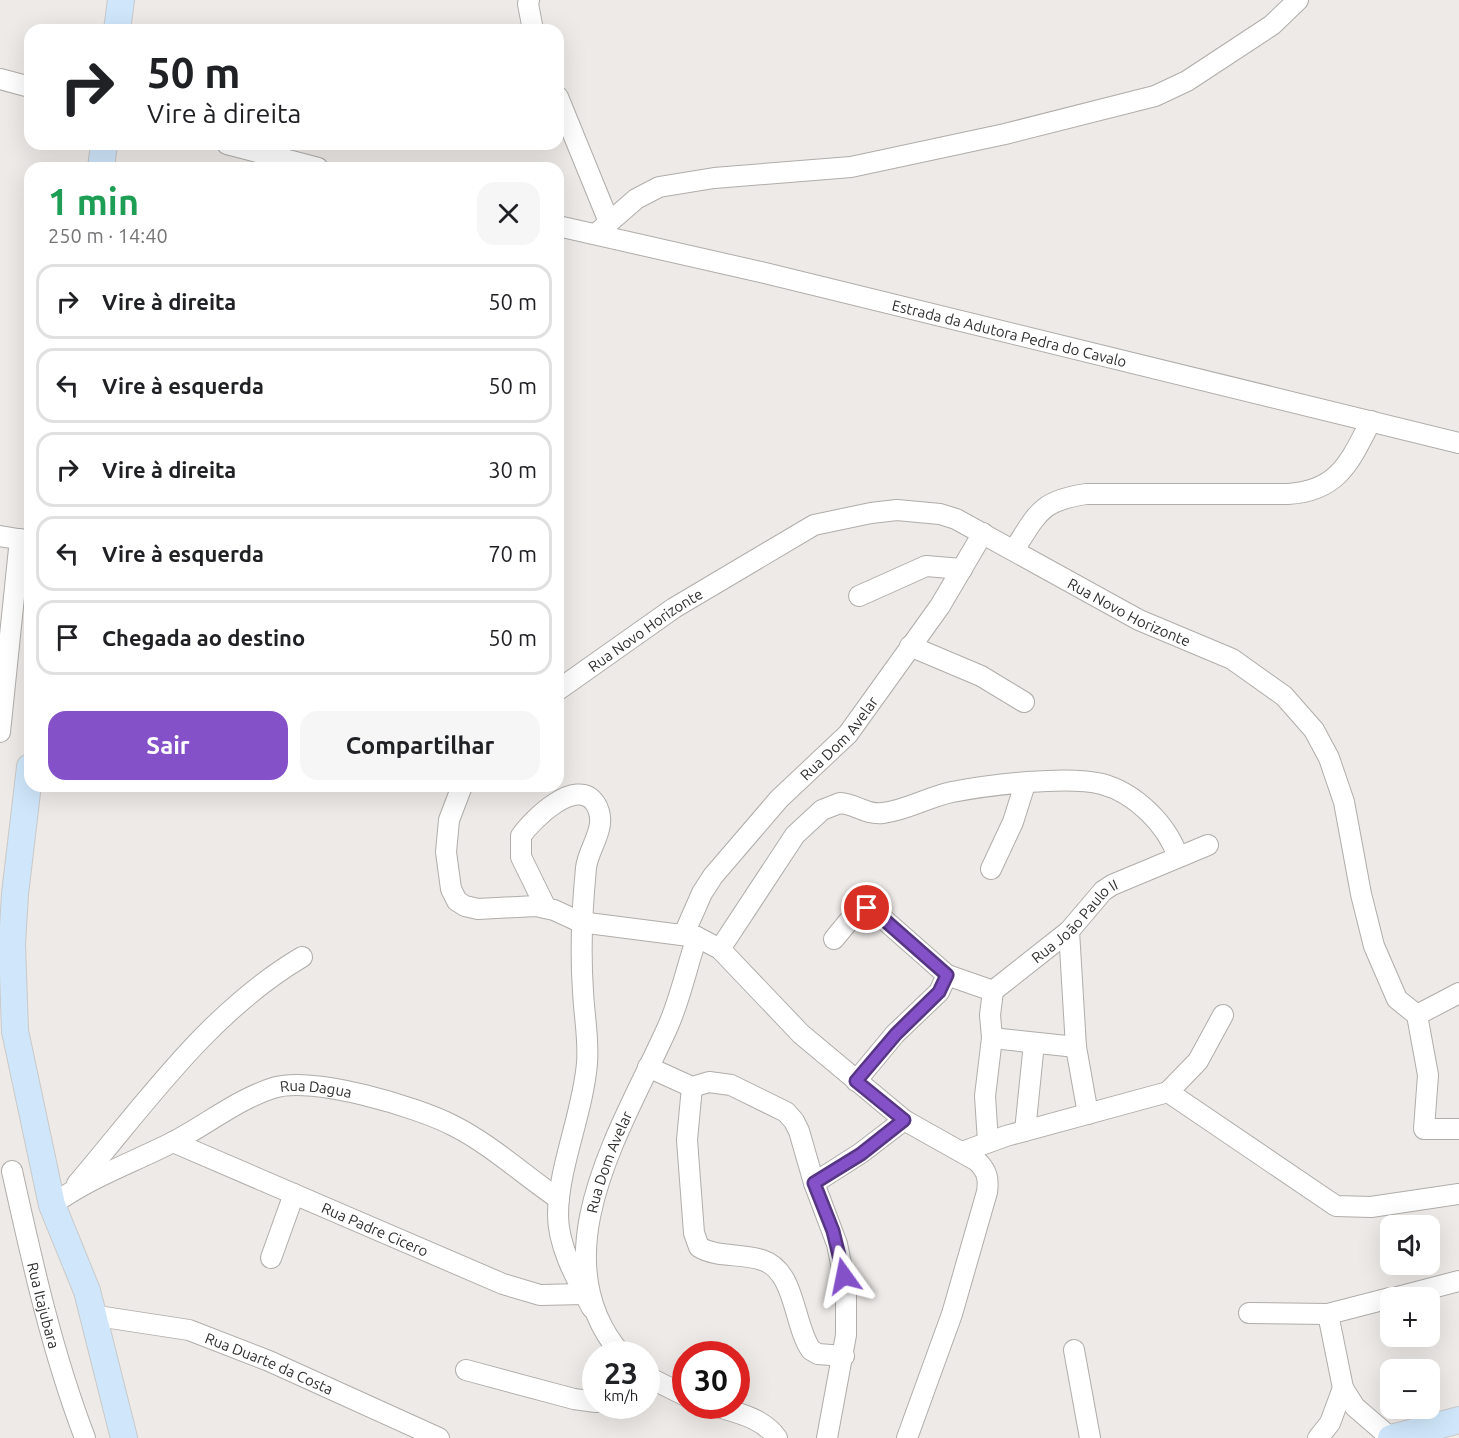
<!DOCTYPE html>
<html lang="pt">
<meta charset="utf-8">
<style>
:root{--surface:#fff;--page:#f6f6f6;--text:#202124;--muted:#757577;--line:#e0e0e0;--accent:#8451c9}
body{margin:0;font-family:Ubuntu,sans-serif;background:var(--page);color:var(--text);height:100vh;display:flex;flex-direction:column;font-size:22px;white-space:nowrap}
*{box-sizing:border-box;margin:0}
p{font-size:20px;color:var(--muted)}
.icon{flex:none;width:33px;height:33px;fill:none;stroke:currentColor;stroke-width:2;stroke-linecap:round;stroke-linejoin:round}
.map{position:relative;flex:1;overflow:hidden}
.drawer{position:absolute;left:24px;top:162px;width:540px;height:630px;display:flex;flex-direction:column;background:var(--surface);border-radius:18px;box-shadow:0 6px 24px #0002}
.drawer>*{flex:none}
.hud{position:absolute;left:24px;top:24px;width:540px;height:126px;border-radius:18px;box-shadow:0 6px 24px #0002;background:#fff;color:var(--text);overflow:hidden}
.controls{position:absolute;left:1380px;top:1215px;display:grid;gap:12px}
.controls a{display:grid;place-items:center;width:60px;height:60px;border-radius:12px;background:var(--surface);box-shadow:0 6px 24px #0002;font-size:30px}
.speed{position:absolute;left:582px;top:1341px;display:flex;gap:12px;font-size:30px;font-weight:700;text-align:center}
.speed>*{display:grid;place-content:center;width:78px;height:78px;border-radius:50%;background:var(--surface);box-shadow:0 6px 24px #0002;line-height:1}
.speed small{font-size:15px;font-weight:400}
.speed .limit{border:9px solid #d22;background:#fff;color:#111}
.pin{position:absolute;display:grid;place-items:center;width:51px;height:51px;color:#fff;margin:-26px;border:3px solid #fff;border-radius:50%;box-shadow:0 2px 6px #0007}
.me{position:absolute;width:66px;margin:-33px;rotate:348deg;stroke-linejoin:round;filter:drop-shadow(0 0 4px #0008)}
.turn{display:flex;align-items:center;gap:21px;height:126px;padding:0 24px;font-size:27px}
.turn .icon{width:78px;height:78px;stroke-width:2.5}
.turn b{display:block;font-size:42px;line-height:51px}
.round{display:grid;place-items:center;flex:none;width:63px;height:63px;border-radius:18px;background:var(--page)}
.headline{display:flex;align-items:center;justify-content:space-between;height:102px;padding:0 24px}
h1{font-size:36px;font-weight:700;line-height:45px;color:#1e9e55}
.primary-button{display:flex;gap:12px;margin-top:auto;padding:12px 24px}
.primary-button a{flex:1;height:69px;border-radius:18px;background:var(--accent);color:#fff;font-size:24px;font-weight:700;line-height:69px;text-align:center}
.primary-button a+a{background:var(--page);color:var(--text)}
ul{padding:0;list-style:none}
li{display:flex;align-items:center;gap:18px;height:75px;margin:0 12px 9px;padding:0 12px;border:3px solid var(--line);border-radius:18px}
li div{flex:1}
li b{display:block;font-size:22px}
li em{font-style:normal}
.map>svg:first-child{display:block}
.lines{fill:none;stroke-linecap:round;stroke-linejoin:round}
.minor-casing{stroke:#b0adaa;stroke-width:22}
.major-casing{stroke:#c9c9c9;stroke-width:28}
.minor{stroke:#fff;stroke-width:20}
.major{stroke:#d0e7fb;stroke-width:26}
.route-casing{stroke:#563583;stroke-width:15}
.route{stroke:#8451c9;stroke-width:10}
.labels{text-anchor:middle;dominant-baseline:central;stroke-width:4.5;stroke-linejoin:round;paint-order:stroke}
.street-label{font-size:15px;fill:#302f2e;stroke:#fff}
</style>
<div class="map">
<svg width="1459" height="1438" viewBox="0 0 1459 1438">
<rect width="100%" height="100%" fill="#edeae7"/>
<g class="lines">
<g class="minor-casing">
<g id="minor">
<path d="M 529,0 L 528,4 L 533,30"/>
<path d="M 0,79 L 30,87"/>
<path d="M 558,97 L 609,222"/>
<path d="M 227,144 L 318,168"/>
<path id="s1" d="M 558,226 L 765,273 L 1459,443"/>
<path d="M 597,233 L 636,199 L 659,187 L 714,178 L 851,167 L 1005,134 L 1155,96 L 1187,81 L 1272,25 L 1298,0"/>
<path d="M 0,536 L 30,541"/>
<path d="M 1014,550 C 1038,513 1040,501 1086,494 L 1288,494 C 1339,491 1350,461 1371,421"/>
<path d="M 859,596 L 926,566 L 962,569"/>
<path d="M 910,646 L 981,676 L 1024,702"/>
<path id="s2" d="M 558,690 L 674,608 L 814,525 L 871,513 L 897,510 L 940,514 L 956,519 L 1139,620 L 1232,659 L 1284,696 L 1314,730 L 1329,758 L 1344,802 L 1361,894 L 1374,946 L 1397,999 L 1417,1015 L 1428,1075 L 1424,1129 L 1459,1129"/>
<path d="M 0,732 L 20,539"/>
<path d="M 462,786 L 449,820 L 446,852 L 451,889 L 457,901 L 465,906 L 478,909 L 536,906 L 554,910 L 580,922 L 697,937 L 720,949 L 801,1034 L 904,1120 L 977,1161 C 987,1171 989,1178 987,1192 L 952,1314 L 907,1438"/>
<path d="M 991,869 L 1013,822 L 1025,784"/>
<path d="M 546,908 L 521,857 L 521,836 C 532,820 576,776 595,803 C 610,826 588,847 586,868 C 582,909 580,949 583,991 C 584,1015 589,1039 587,1063 C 583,1113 558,1168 558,1215 C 558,1247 577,1280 592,1308"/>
<path id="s3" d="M 684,934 L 702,893 L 713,876 L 779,799 L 848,734 L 940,606 L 983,533"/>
<path id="s4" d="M 834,939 L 857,911 L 867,908 L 880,916 L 947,975 L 993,991 L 1069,931 L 1103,891 L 1112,885 L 1208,845"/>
<path d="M 720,949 L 795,835 L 822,810 L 840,803 C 856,804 865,815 883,813 C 907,810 928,797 952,792 C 989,785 1067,775 1102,784 C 1135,793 1167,824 1178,857"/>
<path d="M 1417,1015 L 1459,993"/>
<path d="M 992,1038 L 1076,1047 L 1069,931"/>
<path d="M 1076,1047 L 1088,1114"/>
<path d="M 648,1067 L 692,1087 L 709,1082 L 731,1085 L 786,1112 L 794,1121 L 799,1131 L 814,1183 L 837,1244 L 846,1288 L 846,1335 L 827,1438"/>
<path d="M 856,1081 L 895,1034 L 939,992 L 947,975"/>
<path d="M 692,1087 L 687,1140 L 694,1233 L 699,1247 C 717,1258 742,1253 762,1260 C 796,1271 793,1324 811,1350 L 818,1354 L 844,1356"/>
<path d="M 1168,1092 L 1198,1061 L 1223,1015"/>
<path d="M 1025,1131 L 1034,1043"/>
<path id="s5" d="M 173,1142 L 503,1284 L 540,1295 L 584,1294"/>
<path d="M 988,1142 L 985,1096 L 992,1038 L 990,1015 L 993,991"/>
<path d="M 962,1152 L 1006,1136 L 1168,1092 L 1336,1206 L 1371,1207 L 1459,1194"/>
<path id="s6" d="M 12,1171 C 32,1261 52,1352 85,1438"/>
<path d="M 814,1183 L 861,1153 L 904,1120"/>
<path d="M 77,1184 C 146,1103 209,1012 302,957"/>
<path id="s7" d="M 52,1205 C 88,1178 132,1163 173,1142 C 206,1125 238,1099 273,1088 C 311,1075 418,1107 454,1126 C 490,1144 525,1176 559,1199"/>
<path d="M 271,1258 L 294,1194"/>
<path d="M 1390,1298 L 1328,1314 L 1343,1388 L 1355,1407 L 1391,1438"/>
<path d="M 1394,1298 L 1459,1281"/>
<path d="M 1249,1313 L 1328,1314"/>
<path id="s8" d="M 91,1315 L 189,1330 L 269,1361 L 439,1438"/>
<path d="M 1074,1350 L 1090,1438"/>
<path id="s9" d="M 621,1354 C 536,1255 626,1122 669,1024 C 681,996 687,966 697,937"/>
<path d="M 466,1370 L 574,1399 L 596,1402"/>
<path d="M 646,1376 L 686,1396"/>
<path d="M 715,1406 C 738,1413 763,1418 777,1438"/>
<path d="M 1318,1438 L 1330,1423 L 1343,1388"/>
</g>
</g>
<g class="major-casing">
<path id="major" d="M 117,30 L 121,0
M 101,168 L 104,144
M 30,767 L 15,894 L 12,944 L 15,1031 L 52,1205 L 87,1291 L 124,1438
M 1391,1438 L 1459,1420"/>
</g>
<use href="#minor" class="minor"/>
<use href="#major" class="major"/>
</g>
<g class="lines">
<g class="route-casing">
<path id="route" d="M 844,1276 L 833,1231 L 814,1183 L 861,1154 L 904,1120 L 856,1081 L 896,1034 L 939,992 L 947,975 L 880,916 L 867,908"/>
</g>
<use href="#route" class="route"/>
</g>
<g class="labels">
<g class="street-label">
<text stroke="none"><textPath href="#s1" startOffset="464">Estrada da Adutora Pedra do Cavalo</textPath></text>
<text stroke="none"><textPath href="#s2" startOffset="646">Rua Novo Horizonte</textPath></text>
<text stroke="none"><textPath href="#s2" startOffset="106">Rua Novo Horizonte</textPath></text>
<text stroke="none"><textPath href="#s3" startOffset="252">Rua Dom Avelar</textPath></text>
<text stroke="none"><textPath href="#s4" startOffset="308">Rua João Paulo II</textPath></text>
<text stroke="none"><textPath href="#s7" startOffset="294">Rua Dagua</textPath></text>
<text stroke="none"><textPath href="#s9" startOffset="204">Rua Dom Avelar</textPath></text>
<text stroke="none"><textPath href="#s5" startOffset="220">Rua Padre Cicero</textPath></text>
<text stroke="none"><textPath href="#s6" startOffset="138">Rua Itajubara</textPath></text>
<text stroke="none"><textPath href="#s8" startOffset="186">Rua Duarte da Costa</textPath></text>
</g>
</g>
</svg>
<div class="controls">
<a><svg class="icon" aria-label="sound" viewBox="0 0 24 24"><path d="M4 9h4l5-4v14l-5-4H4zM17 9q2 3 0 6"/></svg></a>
<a>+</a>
<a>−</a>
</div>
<div class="speed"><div>23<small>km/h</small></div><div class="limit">30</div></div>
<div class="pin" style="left:867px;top:908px;background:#d93025"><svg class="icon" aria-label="arrive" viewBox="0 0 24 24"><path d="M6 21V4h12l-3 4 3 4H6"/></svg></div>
<svg class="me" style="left:844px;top:1276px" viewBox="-20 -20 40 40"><path d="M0-17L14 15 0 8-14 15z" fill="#8451c9" stroke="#fff" stroke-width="4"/></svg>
<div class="hud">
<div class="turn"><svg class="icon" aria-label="right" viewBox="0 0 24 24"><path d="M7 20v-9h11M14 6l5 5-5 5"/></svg><div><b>50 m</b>Vire à direita</div></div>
</div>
<section class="drawer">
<div class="headline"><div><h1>1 min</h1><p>250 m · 14:40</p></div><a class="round"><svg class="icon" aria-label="close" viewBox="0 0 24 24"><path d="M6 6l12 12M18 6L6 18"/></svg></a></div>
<ul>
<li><svg class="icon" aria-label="right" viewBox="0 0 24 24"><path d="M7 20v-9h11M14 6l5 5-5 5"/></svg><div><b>Vire à direita</b></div><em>50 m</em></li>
<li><svg class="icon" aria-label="left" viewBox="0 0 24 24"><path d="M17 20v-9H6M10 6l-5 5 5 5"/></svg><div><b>Vire à esquerda</b></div><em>50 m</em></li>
<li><svg class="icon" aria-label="right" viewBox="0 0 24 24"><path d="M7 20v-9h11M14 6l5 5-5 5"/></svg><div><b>Vire à direita</b></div><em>30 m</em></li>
<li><svg class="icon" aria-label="left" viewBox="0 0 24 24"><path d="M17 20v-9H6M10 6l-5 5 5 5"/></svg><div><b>Vire à esquerda</b></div><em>70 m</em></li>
<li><svg class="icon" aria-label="arrive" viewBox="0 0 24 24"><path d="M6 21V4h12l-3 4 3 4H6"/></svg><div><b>Chegada ao destino</b></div><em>50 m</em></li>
</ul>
<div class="primary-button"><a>Sair</a><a>Compartilhar</a></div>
</section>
</div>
